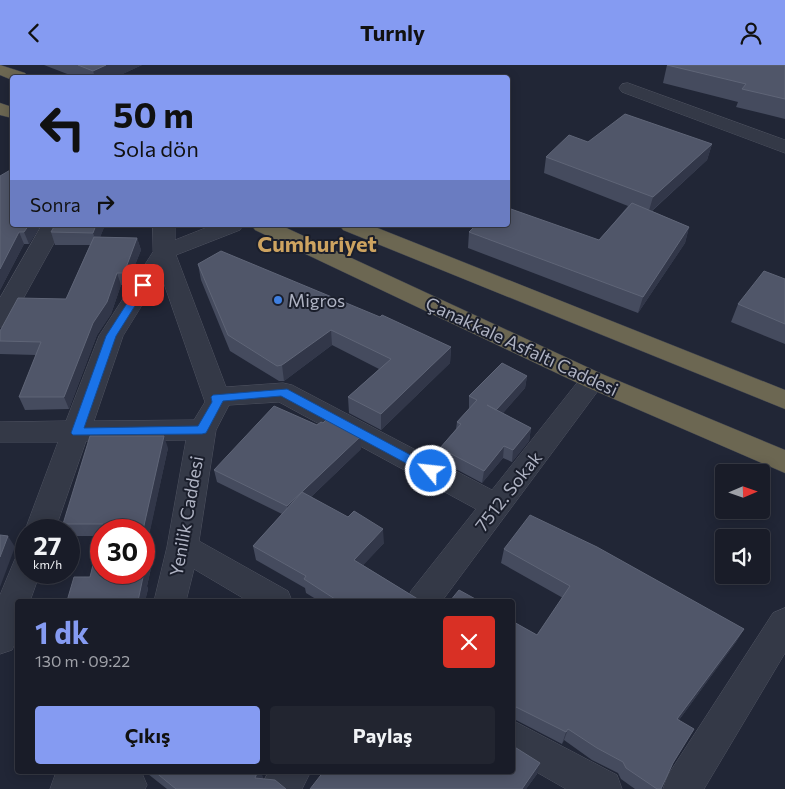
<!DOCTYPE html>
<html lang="tr">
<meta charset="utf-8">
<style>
:root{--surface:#191c28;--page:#222530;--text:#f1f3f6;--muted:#9fa1a8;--line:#373a45;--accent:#859bf2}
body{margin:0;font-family:Commissioner,sans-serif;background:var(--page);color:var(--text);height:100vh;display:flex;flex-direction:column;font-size:19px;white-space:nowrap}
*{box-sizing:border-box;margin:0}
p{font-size:16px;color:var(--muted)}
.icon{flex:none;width:28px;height:28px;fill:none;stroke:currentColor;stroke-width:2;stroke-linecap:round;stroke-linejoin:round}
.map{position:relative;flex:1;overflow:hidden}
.drawer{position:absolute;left:15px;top:534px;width:500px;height:175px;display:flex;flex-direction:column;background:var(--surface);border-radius:5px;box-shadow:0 2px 12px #0003,0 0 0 1px var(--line)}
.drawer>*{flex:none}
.guide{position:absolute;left:10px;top:10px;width:500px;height:152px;border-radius:5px;box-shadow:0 2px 12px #0003,0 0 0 1px var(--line);background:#859bf2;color:#111;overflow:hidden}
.needle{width:32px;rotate:88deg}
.controls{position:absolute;left:715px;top:399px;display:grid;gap:10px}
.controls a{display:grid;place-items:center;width:55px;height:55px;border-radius:5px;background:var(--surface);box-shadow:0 2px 12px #0003,0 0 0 1px var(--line);font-size:25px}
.speed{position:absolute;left:15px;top:454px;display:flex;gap:10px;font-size:25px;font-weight:700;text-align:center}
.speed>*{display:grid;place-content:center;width:65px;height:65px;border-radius:50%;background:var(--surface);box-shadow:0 2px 12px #0003,0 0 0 1px var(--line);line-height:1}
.speed small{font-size:12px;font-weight:400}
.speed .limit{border:8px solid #d22;background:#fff;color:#111}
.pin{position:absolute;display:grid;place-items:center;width:42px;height:42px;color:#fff;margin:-21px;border-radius:10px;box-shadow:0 2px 8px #0006}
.me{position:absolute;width:55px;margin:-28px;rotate:298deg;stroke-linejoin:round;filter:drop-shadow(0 0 4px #0008)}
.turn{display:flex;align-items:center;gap:18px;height:105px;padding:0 20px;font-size:22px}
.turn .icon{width:65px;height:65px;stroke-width:2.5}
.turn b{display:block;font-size:35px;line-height:42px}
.then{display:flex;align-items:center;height:48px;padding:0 20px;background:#0003;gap:10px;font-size:19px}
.round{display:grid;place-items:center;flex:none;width:52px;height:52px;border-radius:5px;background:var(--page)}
.overview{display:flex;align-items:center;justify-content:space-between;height:85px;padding:0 20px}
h1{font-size:30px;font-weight:700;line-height:38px;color:var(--accent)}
.cta{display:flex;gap:10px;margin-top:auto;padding:10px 20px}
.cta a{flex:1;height:58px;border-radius:5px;background:var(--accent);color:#111;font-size:20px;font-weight:700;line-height:58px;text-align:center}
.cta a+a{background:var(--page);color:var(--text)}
header{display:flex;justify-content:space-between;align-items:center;height:65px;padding:0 20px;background:var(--accent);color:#111;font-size:22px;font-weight:700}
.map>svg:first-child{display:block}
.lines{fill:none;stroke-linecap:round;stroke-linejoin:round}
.minor-casing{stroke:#4f5361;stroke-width:1}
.highway-casing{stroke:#3c404e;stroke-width:1}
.minor{fill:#343947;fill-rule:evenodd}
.highway{fill:#6c6752;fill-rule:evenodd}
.wall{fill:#454b5e;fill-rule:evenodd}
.shaded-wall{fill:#323749}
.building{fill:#505669;stroke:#5f6577}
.route{fill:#1a73e8;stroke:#114b97}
.shop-dot{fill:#3f7fe0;stroke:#1a1e2b;stroke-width:2}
.labels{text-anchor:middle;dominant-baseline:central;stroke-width:4;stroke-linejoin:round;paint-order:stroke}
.poi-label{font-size:18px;fill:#afb3c3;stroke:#1a1e2b;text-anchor:start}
.street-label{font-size:18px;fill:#afb3c3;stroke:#1a1e2b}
.district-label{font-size:22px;font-weight:bold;fill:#cda360;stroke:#1a1e2b}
</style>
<header><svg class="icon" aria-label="back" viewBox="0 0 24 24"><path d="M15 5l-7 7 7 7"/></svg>Turnly<svg class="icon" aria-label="person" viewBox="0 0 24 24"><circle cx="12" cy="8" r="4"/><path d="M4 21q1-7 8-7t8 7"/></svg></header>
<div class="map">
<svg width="785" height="724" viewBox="0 0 785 724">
<rect width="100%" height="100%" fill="#212636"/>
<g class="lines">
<g class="minor-casing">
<path id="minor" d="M 628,18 L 785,75 L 785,88 L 622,27 L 619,23 L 622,19 Z
M 42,160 L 64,160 L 12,254 L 9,260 L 0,262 L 0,233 Z
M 153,160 L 175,160 L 175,175 L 213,160 L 243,160 L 240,165 L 176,190 L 226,322 L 283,318 L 292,320 L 492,425 L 584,309 L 593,306 L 602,309 L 606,315 L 442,536 L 407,536 L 411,526 L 476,444 L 279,337 L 229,340 L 216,365 L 199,476 L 288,526 L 292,536 L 248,536 L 194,504 L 186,536 L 154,536 L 167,482 L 186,375 L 86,376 L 55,465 L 26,465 L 26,468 L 25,465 L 58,377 L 0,377 L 0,357 L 66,356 L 99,271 L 153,187 ZM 161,210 L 205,337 L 194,355 L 94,356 L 123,271 Z
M 26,490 L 26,508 L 40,508 L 30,536 L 18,536 L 18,572 L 12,585 L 0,589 L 0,530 L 15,494 Z
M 785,543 L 785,588 L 704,724 L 663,724 L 668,710 L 773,548 Z
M 512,655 L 617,710 L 622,724 L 566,724 L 512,693 Z
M 66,706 L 141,706 L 147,720 L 145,724 L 50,724 L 55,710 Z
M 269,706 L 311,706 L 302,724 L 260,724 Z"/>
</g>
<g class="highway-casing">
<path id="highway" d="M 0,0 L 25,8 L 28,12 L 12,12 L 12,15 L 0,10 Z
M 0,38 L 12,42 L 12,53 L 0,50 Z
M 252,160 L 280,160 L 602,309 L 785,385 L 785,408 L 584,321 L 255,165 Z
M 340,160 L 370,160 L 785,325 L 785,344 L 343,165 Z"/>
</g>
<use href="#minor" class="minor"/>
<use href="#highway" class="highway"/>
</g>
<path class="wall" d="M 44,0 L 142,0 L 116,12 L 75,12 Z
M 667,0 L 785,0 L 785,54 L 736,42 L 738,37 L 663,18 Z
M 588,77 L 712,79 L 707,95 L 652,146 L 689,162 L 685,178 L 638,248 L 468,183 L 469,167 L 599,175 L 628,141 L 544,108 L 546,92 Z
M 0,111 L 41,160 L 29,179 L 24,179 L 0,225 Z
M 55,160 L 105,160 L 100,172 L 137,173 L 141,185 L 127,220 L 121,220 L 111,249 L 97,270 L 69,344 L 25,345 L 19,332 L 36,290 L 0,289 L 0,266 L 66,234 L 90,180 L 55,180 L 51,167 Z
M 198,199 L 451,282 L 450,298 L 381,365 L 349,348 L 348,332 L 379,304 L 332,280 L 284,316 L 279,316 L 230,286 L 201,215 Z
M 785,214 L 785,279 L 731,257 L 738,239 Z
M 527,311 L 525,323 L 503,348 L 531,363 L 529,376 L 512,397 L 503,393 L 482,418 L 439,395 L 440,383 L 456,364 L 457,357 L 469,344 L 469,331 Z
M 168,383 L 147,478 L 155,485 L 147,521 L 148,524 L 145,536 L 67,536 L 90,512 L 100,471 L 69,471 L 69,465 L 65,465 L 63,459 ZM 101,465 L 144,465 L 101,508 Z
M 361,384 L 311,432 L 384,478 L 363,500 L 421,536 L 319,536 L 306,528 L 305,523 L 256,495 L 253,481 L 282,449 L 217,417 L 214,405 Z
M 504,484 L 744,564 L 736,577 L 679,655 L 672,700 L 661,724 L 635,724 L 621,714 L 618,708 L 592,695 L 564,675 L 562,679 L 514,654 L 513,681 L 537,709 L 526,724 L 310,724 L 512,706 L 512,556 L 537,570 L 563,533 L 501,498 Z
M 147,706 L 261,706 L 263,714 L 286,724 L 167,724 L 148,709 Z"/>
<path class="shaded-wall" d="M 106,0 L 142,0 L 116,12 L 95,12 L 93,6 Z
M 712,79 L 707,95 L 648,149 L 653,132 Z
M 29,160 L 41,160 L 29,179 L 24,167 Z
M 96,160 L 105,160 L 97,180 L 93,168 Z
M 689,162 L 685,178 L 638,248 L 643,232 Z
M 19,167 L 24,179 L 0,225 L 0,204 Z
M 137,173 L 141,185 L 127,220 L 124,208 Z
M 117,208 L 121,220 L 111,249 L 97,270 L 69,344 L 64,332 L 93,258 Z
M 331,265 L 332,280 L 284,316 L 282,300 Z
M 451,282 L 450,298 L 381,365 L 381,349 Z
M 527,311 L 525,323 L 495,357 L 496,345 Z
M 531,363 L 529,376 L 512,397 L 513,385 Z
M 164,371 L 168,383 L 144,494 L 143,465 Z
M 361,371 L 361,384 L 289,453 L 287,441 Z
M 504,381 L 503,393 L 482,418 L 484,406 Z
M 383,464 L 384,478 L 355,509 L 354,495 Z
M 8,471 L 15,482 L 0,522 L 0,492 Z
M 151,473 L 155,485 L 147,521 L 148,524 L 145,536 L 138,536 L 142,512 L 143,508 L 144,508 L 144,504 Z
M 744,564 L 736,577 L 671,666 L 677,654 Z
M 568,664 L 564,675 L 562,679 L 566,667 Z
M 540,698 L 537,709 L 526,724 L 522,724 Z
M 257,706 L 261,706 L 263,714 L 255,713 Z"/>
<path class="building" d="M 78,0 L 106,0 L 93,6 Z
M 667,0 L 785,0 L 785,34 L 742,24 L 746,19 Z
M 625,49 L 712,79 L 653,132 L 546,92 L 569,70 L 588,77 Z
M 12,104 L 12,160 L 29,160 L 24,167 L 19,167 L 0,204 L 0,111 Z
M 632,138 L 689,162 L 643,232 L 469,167 L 476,160 L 508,160 L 508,143 L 599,175 Z
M 55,160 L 96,160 L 93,168 L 51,167 Z
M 94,172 L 137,173 L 124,208 L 117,208 L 107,237 L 93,258 L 64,332 L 19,332 L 41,277 L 0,276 L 0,266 L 18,233 L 66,234 Z
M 221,186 L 380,252 L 382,250 L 451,282 L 381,349 L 348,332 L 391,294 L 331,265 L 282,300 L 277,301 L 228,270 L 198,199 Z
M 764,206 L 785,214 L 785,259 L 738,239 Z
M 502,298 L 527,311 L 496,345 L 487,340 L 531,363 L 513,385 L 504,381 L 484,406 L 440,383 L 461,359 L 457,357 L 477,335 L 469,331 Z
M 274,341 L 317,360 L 321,357 L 323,358 L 327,354 L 361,371 L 287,441 L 214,405 Z
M 90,371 L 164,371 L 143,465 L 102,465 L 103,459 L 63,459 Z
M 302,427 L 348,452 L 354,446 L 383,464 L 354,495 L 421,536 L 338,536 L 304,514 L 306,511 L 253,481 Z
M 530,450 L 597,482 L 744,564 L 677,654 L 694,664 L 673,698 L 661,724 L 657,724 L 626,703 L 623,697 L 597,683 L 568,664 L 566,667 L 514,641 L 513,681 L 540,698 L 522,724 L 310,724 L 324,706 L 512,706 L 512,556 L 537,570 L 570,521 L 504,484 Z
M 101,467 L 101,508 L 143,508 L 142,512 L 143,512 L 138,536 L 67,536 L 74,512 L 90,512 Z
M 0,470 L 8,471 L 0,492 Z
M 151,473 L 144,504 L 144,482 Z
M 459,525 L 479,536 L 450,536 Z
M 154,706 L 258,706 L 255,713 L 275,715 L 286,724 L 176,724 Z"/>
<path class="route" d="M 140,218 L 143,218 L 148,220 L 116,271 L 84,363 L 198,361 L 212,337 L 211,332 L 213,330 L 287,324 L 435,403 L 437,406 L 435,409 L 426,409 L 281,331 L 223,336 L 206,368 L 202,369 L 73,370 L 71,368 L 106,271 Z"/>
<circle class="shop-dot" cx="278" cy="235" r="5"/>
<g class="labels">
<g class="poi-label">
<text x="288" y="235">Migros</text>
</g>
<g class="street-label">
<text transform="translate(522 281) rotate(25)">Çanakkale Asfaltı Caddesi</text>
<text transform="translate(508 426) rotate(-52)">7512. Sokak</text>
<text transform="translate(186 451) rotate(-80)">Yenilik Caddesi</text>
</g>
<g class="district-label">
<text x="317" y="178">Cumhuriyet</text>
</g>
</g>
</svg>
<div class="controls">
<a><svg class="needle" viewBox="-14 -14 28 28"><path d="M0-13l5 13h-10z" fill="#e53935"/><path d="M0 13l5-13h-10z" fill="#9fa1a8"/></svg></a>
<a><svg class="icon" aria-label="sound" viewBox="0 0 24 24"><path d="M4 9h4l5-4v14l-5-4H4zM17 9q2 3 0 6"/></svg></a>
</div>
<div class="speed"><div>27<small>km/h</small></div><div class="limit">30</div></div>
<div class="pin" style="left:143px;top:220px;background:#d93025"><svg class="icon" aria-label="arrive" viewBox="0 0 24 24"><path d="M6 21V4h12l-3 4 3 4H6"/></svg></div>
<svg class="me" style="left:431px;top:406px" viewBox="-20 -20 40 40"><circle r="17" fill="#1a73e8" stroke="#fff" stroke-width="3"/><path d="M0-11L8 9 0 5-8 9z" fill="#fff"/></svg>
<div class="guide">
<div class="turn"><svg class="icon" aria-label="left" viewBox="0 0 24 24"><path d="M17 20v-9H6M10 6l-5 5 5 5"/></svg><div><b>50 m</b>Sola dön</div></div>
<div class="then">Sonra<svg class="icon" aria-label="right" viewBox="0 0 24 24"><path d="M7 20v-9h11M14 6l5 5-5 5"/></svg></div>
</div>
<section class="drawer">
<div class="overview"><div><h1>1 dk</h1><p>130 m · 09:22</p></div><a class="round" style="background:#d93025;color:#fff"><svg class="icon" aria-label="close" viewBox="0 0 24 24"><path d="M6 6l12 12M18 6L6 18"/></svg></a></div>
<div class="cta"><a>Çıkış</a><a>Paylaş</a></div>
</section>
</div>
